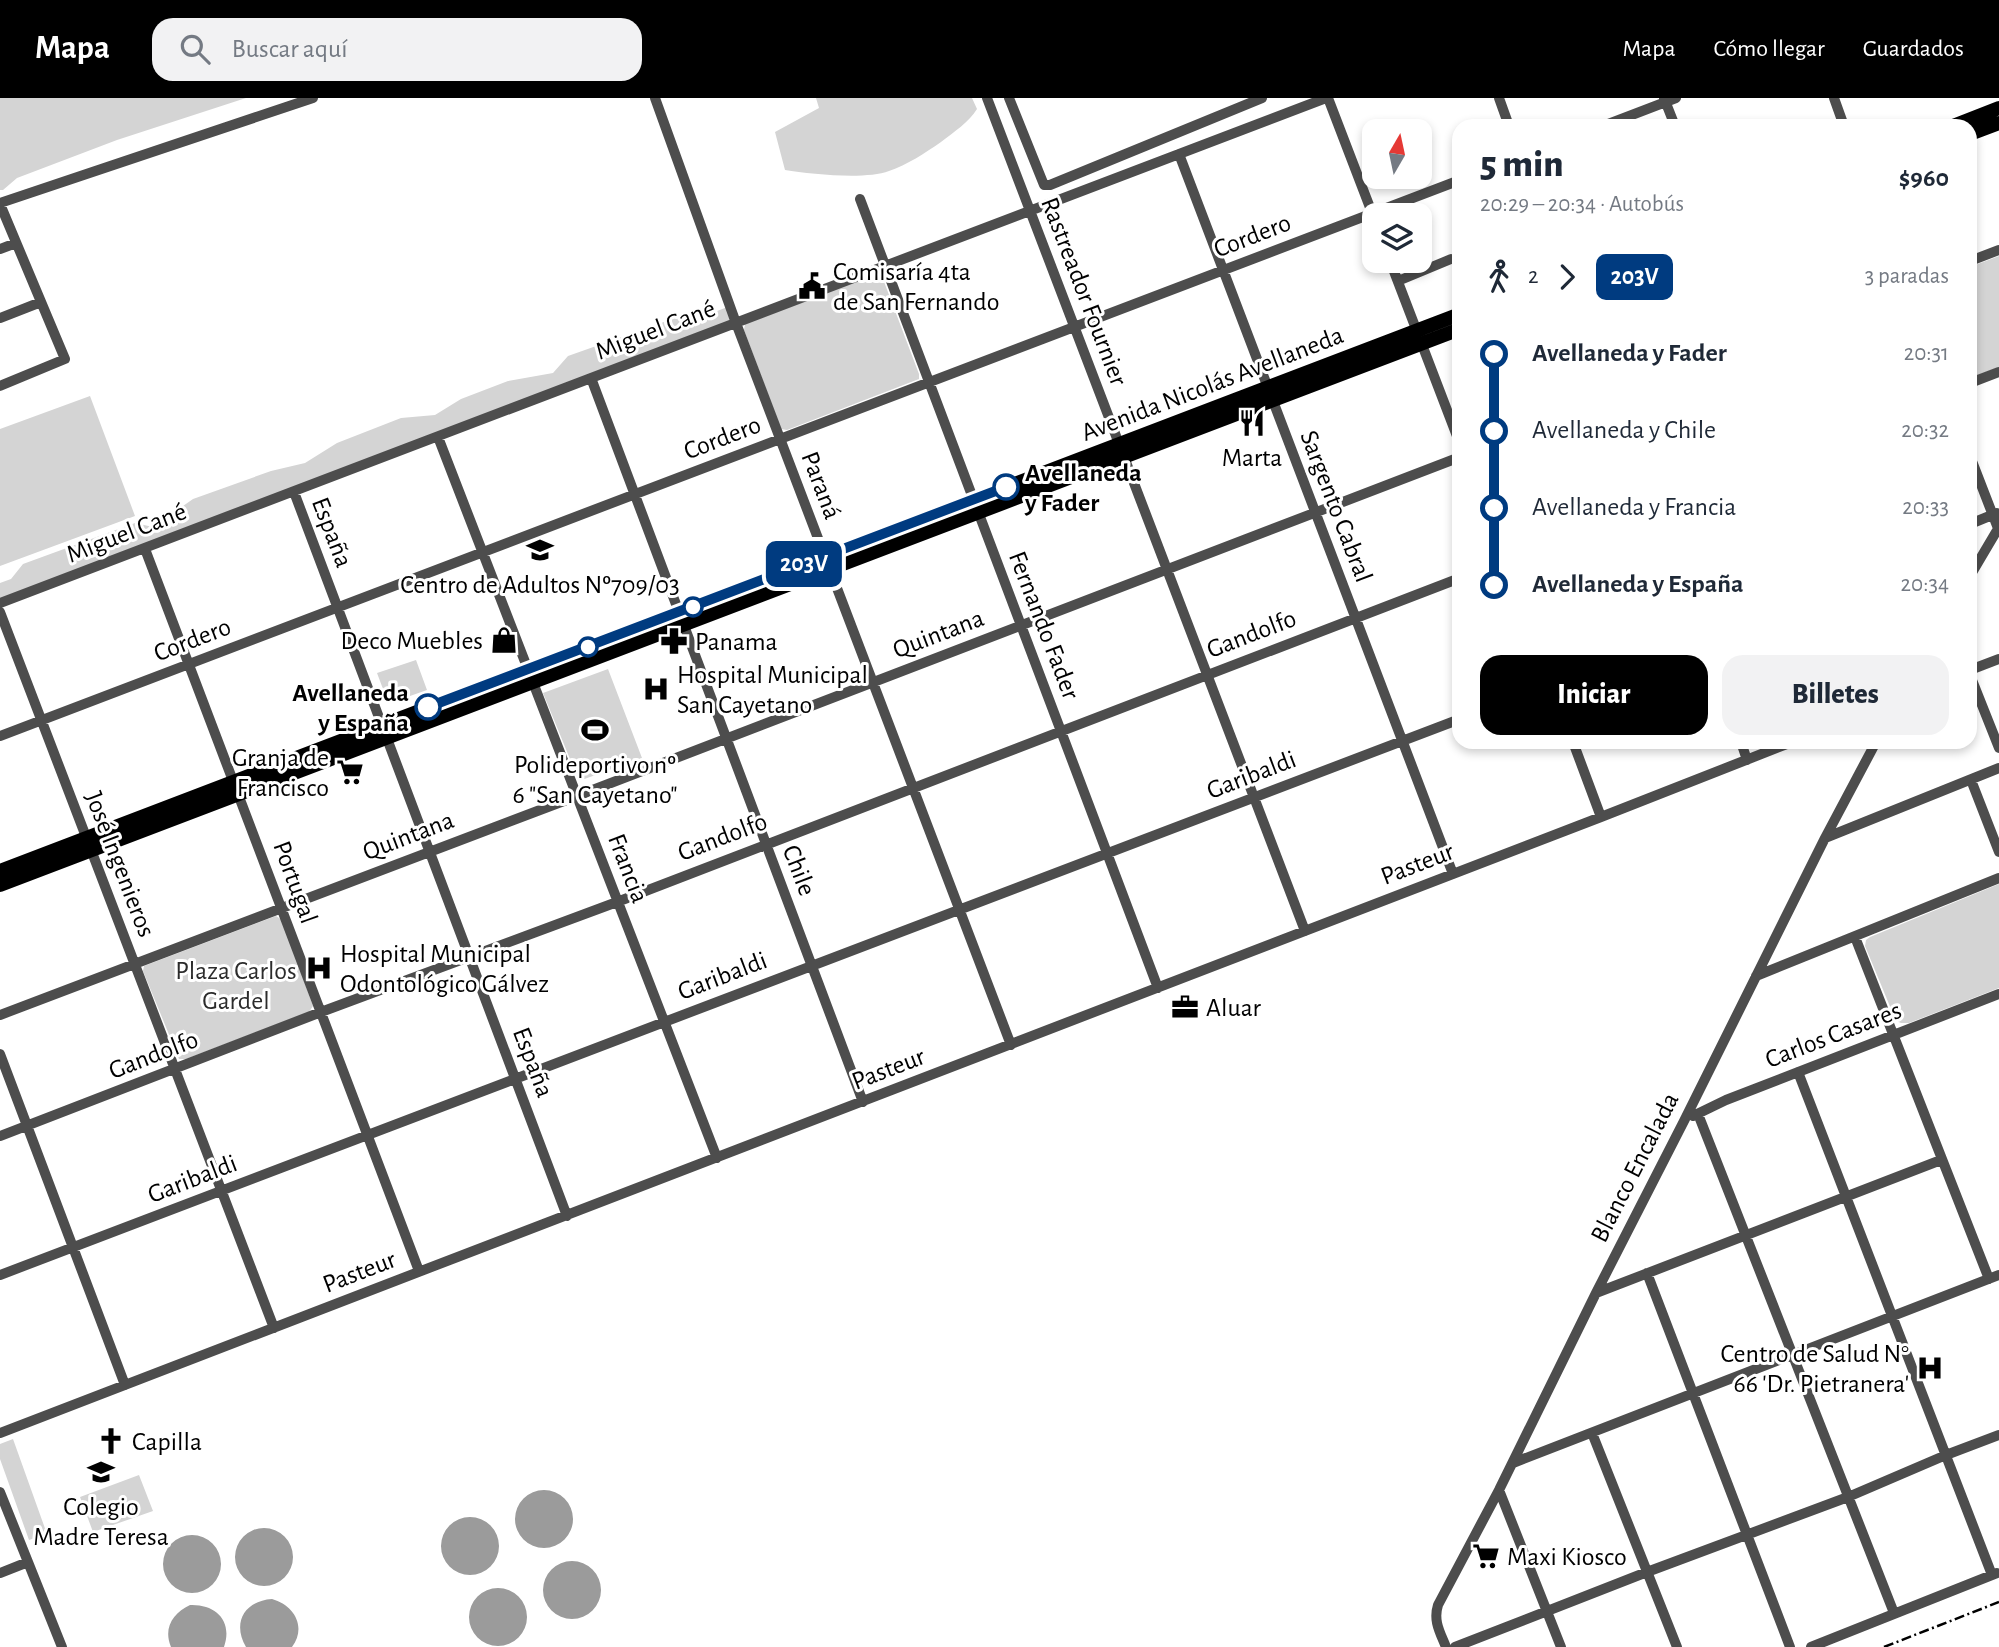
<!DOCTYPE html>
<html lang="es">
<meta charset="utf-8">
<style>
body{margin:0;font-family:"Alegreya Sans",sans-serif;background:#f2f2f3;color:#1f2937;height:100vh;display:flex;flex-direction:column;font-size:26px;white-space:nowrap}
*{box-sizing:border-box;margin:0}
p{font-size:23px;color:#747a83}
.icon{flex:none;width:38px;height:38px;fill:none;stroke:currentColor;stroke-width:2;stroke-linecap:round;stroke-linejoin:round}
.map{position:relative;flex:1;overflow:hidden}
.side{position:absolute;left:1452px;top:21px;width:525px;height:630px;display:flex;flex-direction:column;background:#fff;border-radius:21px;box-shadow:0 4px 10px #0003}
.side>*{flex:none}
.badge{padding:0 14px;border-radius:10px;font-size:24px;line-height:46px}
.needle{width:46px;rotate:9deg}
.controls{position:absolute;left:1362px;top:21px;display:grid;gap:14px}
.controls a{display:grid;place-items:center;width:70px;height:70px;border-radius:14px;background:#fff;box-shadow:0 4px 10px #0003;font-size:35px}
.map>.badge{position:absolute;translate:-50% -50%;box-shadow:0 0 0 4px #fff}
.legs{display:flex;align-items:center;gap:10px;height:77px;padding:0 28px;font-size:23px}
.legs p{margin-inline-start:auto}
.headline{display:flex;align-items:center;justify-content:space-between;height:119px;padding:0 28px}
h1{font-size:38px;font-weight:800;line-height:52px}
.cta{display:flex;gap:14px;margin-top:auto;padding:14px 28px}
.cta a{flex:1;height:80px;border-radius:21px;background:#000;color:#fff;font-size:28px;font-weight:800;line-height:80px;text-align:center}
.cta a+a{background:#f2f2f3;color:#1f2937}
ul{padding:0 28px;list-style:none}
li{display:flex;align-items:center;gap:24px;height:77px;font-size:26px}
li i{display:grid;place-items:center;width:10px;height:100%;margin:0 9px;background:currentColor}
li i::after{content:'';width:18px;height:18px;margin:-9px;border:5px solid;border-radius:50%;background:#fff}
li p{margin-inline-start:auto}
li:first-child i{background:linear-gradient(#0000 50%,currentColor 0)}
li:last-child i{background:linear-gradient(currentColor 50%,#0000 0)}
header{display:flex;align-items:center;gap:42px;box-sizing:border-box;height:98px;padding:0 35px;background:#000;color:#fff}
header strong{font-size:33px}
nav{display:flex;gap:38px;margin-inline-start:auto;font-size:24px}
.search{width:490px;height:63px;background:#f2f2f3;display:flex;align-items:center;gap:18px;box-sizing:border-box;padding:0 24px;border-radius:21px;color:#747a83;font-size:26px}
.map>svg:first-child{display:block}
.green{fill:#d4d4d4}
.water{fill:#9b9b9b}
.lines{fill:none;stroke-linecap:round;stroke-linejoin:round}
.minor{stroke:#4d4d4d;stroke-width:10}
.major{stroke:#000;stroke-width:14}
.rail{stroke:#000;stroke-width:2.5;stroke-dasharray:10 3.5 2 3.5;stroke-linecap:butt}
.line-1-casing{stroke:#fff;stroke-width:16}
.line-1{stroke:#003b80;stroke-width:10}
.stop-1-dot{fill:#fff;stroke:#003b80;stroke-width:3.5}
.labels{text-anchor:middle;stroke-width:6;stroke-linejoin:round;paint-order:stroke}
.street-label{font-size:26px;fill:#000;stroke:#fff}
.poi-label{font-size:26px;fill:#000;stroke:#fff;text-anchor:start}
.stop-label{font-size:26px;font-weight:bold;fill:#000;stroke:#fff;text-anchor:start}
.park-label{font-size:26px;fill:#2b2b2b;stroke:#fff}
</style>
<header>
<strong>Mapa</strong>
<div class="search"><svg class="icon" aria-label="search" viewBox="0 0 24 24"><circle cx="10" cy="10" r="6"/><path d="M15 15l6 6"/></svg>Buscar aquí</div>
<nav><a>Mapa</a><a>Cómo llegar</a><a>Guardados</a></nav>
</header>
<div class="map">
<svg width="1999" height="1549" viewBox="0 0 1999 1549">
<rect width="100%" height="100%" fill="#fff"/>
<path class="green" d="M0 0H246L117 42 17 80 3 92H0Z
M816 0H972L977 11C969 24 954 34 941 44 925 55 907 67 889 73 865 82 811 76 785 72L775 34 819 10Z
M1999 158V269L1970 280V169Z
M873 177 880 178 883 181 919 276V281L787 332 781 331 744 232 745 226Z
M730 208 736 225 0 505V485L11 481 23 466 135 425 153 429 193 401 271 373 305 365 337 345 401 320 435 317 461 301 508 283 553 275 568 258 678 219 694 222Z
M90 298 135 418 0 468V331Z
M416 562 427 592 393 604 386 599 377 575Z
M608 571 642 660 579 683 543 595Z
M1999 786V890L1909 925H1901L1896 923 1865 848 1866 842 1870 839Z
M276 818 282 822 313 908 309 914 186 961H179L143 873 144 868Z
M13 1341 47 1436 29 1442 0 1361V1346Z
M139 1377 153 1413 93 1434 80 1399Z"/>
<path class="water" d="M515 1421a29 29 0 1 1 58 0a29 29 0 1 1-58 0Z
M441 1448a29 29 0 1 1 58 0a29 29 0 1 1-58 0Z
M235 1459a29 29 0 1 1 58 0a29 29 0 1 1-58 0Z
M163 1466a29 29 0 1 1 58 0a29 29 0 1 1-58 0Z
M543 1492a29 29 0 1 1 58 0a29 29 0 1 1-58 0Z
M469 1519a29 29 0 1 1 58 0a29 29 0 1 1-58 0Z
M272 1501C294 1507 307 1529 292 1549H246C232 1525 244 1503 272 1501Z
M190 1507C216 1506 233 1523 224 1549H171C163 1530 173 1515 190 1507Z"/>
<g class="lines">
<path class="minor" d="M655 0 736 225 1011 947
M987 0 1305 833
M1009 0 1044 87H1050L1262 0
M1328 0 1374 120
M1499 0 1509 28
M1664 0 1675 28
M1834 0 1844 28
M1603 28 1676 0
M1179 56 1453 776
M860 101 1158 890
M0 105 313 0
M0 106 65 261 0 288
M0 151 16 145
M1390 163 1460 346
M1970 163 1999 152
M1398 183 1451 161
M0 220 41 204
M591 280 863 1004
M1970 285 1999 274
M438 339 717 1060
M1970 358 1999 433
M294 394 567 1118
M1970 426 1997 415
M145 451 419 1173
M1970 478 1999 429
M0 505 1326 0
M0 514 274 1230
M1970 572 1999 561
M1970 577 1999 650
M0 638 1460 82
M1573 644 1601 719
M1741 644 1747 662
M1971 682 1999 754
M1825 740 1999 670
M1855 839 1989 1181
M1756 878 1999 780
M0 917 577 698 1460 359
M0 956 125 1287
M1798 974 1992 1477
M1698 1016 1894 1515
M1693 1018 1726 1002 1999 896
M0 1038 321 914 617 804 1460 480
M1647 1175 1790 1549
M0 1177 1460 621
M1596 1195 1941 1062
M0 1335 1601 719 1792 644
M1592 1335 1677 1549
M1513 1365 1999 1177
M1499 1392 1561 1549
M0 1394 62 1549
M0 1475 28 1464
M1446 1549C1440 1534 1433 1523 1438 1507L1499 1392 1596 1195 1684 1023 1825 740 1876 644
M1455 1549 1647 1474 1848 1399 1946 1357 1999 1337
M1811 1549 1997 1475"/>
<path class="major" d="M1953 28 1999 10
M1970 36 1999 25
M0 773 1460 216
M0 787 1460 231"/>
<path class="rail" d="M1884 1549 1999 1504"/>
</g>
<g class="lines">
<defs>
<path id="line-1" d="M428 609 1006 389"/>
</defs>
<use href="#line-1" class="line-1-casing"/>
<use href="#line-1" class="line-1"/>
</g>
<defs>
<symbol id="civic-bare" viewBox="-9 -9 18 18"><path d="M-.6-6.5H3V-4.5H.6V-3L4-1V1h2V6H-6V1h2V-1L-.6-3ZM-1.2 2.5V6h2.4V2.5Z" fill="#000" stroke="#fff" stroke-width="2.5" paint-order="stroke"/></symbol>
<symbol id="restaurant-bare" viewBox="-9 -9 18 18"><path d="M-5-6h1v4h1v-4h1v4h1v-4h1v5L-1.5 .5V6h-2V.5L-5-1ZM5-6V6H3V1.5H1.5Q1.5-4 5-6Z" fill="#000" stroke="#fff" stroke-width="2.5" paint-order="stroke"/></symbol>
<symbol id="school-bare" viewBox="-9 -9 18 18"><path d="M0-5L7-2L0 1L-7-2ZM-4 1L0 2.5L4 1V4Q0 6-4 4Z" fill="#000" stroke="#fff" stroke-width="2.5" paint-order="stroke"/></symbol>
<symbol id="shop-bare" viewBox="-9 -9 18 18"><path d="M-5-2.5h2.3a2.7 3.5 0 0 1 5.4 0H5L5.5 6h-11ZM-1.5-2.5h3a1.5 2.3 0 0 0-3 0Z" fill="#000" stroke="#fff" stroke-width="2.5" paint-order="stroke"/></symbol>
<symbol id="pharmacy-bare" viewBox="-9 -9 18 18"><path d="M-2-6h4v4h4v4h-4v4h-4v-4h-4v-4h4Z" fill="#000" stroke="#fff" stroke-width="2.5" paint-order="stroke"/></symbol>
<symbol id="hospital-bare" viewBox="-9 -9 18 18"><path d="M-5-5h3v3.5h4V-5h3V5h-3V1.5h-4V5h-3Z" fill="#000" stroke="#fff" stroke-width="2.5" paint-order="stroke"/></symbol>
<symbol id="stadium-bare" viewBox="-9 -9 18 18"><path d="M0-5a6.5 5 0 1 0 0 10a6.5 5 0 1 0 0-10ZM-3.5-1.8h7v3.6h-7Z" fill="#000" stroke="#fff" stroke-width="2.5" paint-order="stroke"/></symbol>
<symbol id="supermarket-bare" viewBox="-9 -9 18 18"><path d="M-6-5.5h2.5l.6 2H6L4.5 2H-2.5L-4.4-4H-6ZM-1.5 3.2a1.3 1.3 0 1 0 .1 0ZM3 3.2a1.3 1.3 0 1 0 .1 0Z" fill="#000" stroke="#fff" stroke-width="2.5" paint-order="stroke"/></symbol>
<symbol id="office-bare" viewBox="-9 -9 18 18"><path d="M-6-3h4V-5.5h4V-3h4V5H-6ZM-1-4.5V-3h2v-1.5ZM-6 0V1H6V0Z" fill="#000" stroke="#fff" stroke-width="2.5" paint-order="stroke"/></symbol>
<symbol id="church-bare" viewBox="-9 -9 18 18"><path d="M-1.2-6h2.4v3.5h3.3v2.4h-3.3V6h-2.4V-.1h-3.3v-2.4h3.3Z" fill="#000" stroke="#fff" stroke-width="2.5" paint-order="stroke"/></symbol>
</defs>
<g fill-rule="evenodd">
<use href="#civic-bare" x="793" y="169" width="38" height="38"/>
<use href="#restaurant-bare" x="1233" y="306" width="38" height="38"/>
<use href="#school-bare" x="521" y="433" width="38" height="38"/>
<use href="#shop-bare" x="485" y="523" width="38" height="38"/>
<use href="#pharmacy-bare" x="655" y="524" width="38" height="38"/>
<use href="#hospital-bare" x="637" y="572" width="38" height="38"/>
<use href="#stadium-bare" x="576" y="613" width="38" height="38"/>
<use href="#supermarket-bare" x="331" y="655" width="38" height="38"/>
<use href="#hospital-bare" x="300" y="851" width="38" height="38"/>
<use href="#office-bare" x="1166" y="890" width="38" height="38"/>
<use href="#hospital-bare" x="1911" y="1251" width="38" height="38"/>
<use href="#church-bare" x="92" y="1324" width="38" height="38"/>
<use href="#school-bare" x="82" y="1355" width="38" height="38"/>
<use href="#supermarket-bare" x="1467" y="1439" width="38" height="38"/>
</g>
<g class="stop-1-dot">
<circle cx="1006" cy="389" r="12"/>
<circle cx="693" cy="509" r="9"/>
<circle cx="588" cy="549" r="9"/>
<circle cx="428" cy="609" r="12"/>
</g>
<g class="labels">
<g class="street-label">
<text transform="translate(1252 137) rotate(-21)" y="9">Cordero</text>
<text transform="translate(1085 193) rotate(69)" y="9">Rastreador Fournier</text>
<text transform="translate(655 231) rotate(-21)" y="9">Miguel Cané</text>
<text transform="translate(1212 285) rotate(-21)" y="9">Avenida Nicolás Avellaneda</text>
<text transform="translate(722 339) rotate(-21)" y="9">Cordero</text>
<text transform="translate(822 387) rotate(69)" y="9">Paraná</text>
<text transform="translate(1337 408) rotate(69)" y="9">Sargento Cabral</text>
<text transform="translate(126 434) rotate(-21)" y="9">Miguel Cané</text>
<text transform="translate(333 434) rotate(69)" y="9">España</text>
<text transform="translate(1045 527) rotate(69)" y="9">Fernando Fader</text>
<text transform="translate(938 535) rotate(-21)" y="9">Quintana</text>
<text transform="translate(1251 535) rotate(-21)" y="9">Gandolfo</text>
<text transform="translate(192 541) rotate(-21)" y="9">Cordero</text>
<text transform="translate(1251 676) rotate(-21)" y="9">Garibaldi</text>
<text transform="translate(408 737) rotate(-21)" y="9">Quintana</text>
<text transform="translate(722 738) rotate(-21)" y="9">Gandolfo</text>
<text transform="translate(1417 765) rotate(-21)" y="9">Pasteur</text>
<text transform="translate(121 766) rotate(69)" y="9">José Ingenieros</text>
<text transform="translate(629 770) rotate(69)" y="9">Francia</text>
<text transform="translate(800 772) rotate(69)" y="9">Chile</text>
<text transform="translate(296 784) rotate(70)" y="9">Portugal</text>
<text transform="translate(722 877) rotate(-21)" y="9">Garibaldi</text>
<text transform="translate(1833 936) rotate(-21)" y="9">Carlos Casares</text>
<text transform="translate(153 956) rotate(-21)" y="9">Gandolfo</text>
<text transform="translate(534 964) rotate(69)" y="9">España</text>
<text transform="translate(888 970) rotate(-21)" y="9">Pasteur</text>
<text transform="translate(1634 1069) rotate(-63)" y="9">Blanco Encalada</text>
<text transform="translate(192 1080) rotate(-21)" y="9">Garibaldi</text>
<text transform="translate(359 1173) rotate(-21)" y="9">Pasteur</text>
</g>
<g class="poi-label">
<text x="833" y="182">Comisaría 4ta<tspan x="833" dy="30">de San Fernando</tspan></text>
<text x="1252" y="368" text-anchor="middle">Marta</text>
<text x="540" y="495" text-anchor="middle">Centro de Adultos Nº709/03</text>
<text x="483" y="551" text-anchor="end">Deco Muebles</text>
<text x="695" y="552">Panama</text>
<text x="677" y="585">Hospital Municipal<tspan x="677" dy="30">San Cayetano</tspan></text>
<text x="329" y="668" text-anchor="end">Granja de<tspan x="329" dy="30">Francisco</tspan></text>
<text x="595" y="675" text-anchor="middle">Polideportivo nº<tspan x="595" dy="30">6 "San Cayetano"</tspan></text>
<text x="340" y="864">Hospital Municipal<tspan x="340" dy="30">Odontológico Gálvez</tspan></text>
<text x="1206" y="918">Aluar</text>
<text x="1909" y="1264" text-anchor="end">Centro de Salud N°<tspan x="1909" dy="30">66 'Dr. Pietranera'</tspan></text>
<text x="132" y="1352">Capilla</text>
<text x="101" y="1417" text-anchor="middle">Colegio<tspan x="101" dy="30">Madre Teresa</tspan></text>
<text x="1507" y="1467">Maxi Kiosco</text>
</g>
<g class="stop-label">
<text x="1025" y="383">Avellaneda<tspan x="1025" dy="30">y Fader</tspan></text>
<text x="409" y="603" text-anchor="end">Avellaneda<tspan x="409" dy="30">y España</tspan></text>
</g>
<g class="park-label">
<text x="236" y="881">Plaza Carlos<tspan x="236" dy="30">Gardel</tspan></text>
</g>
</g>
</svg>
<div class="controls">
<a><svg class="needle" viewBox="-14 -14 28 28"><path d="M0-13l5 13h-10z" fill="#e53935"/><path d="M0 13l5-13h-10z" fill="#747a83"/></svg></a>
<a><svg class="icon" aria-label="layers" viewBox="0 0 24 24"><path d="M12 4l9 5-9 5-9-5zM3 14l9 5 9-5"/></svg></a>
</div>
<b class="badge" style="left:804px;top:466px;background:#003b80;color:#fff">203V</b>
<section class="side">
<div class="headline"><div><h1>5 min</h1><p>20:29 – 20:34 · Autobús</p></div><b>$960</b></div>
<div class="legs"><svg class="icon" aria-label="walk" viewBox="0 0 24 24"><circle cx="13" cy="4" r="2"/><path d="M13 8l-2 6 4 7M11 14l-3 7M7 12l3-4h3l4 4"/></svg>2<svg class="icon" aria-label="forward" viewBox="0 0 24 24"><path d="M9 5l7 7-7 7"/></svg><b class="badge" style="background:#003b80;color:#fff">203V</b><p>3 paradas</p></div>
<ul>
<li><i style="color:#003b80"></i><b>Avellaneda y Fader</b><p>20:31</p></li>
<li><i style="color:#003b80"></i><span>Avellaneda y Chile</span><p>20:32</p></li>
<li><i style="color:#003b80"></i><span>Avellaneda y Francia</span><p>20:33</p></li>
<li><i style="color:#003b80"></i><b>Avellaneda y España</b><p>20:34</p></li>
</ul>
<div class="cta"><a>Iniciar</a><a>Billetes</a></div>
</section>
</div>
